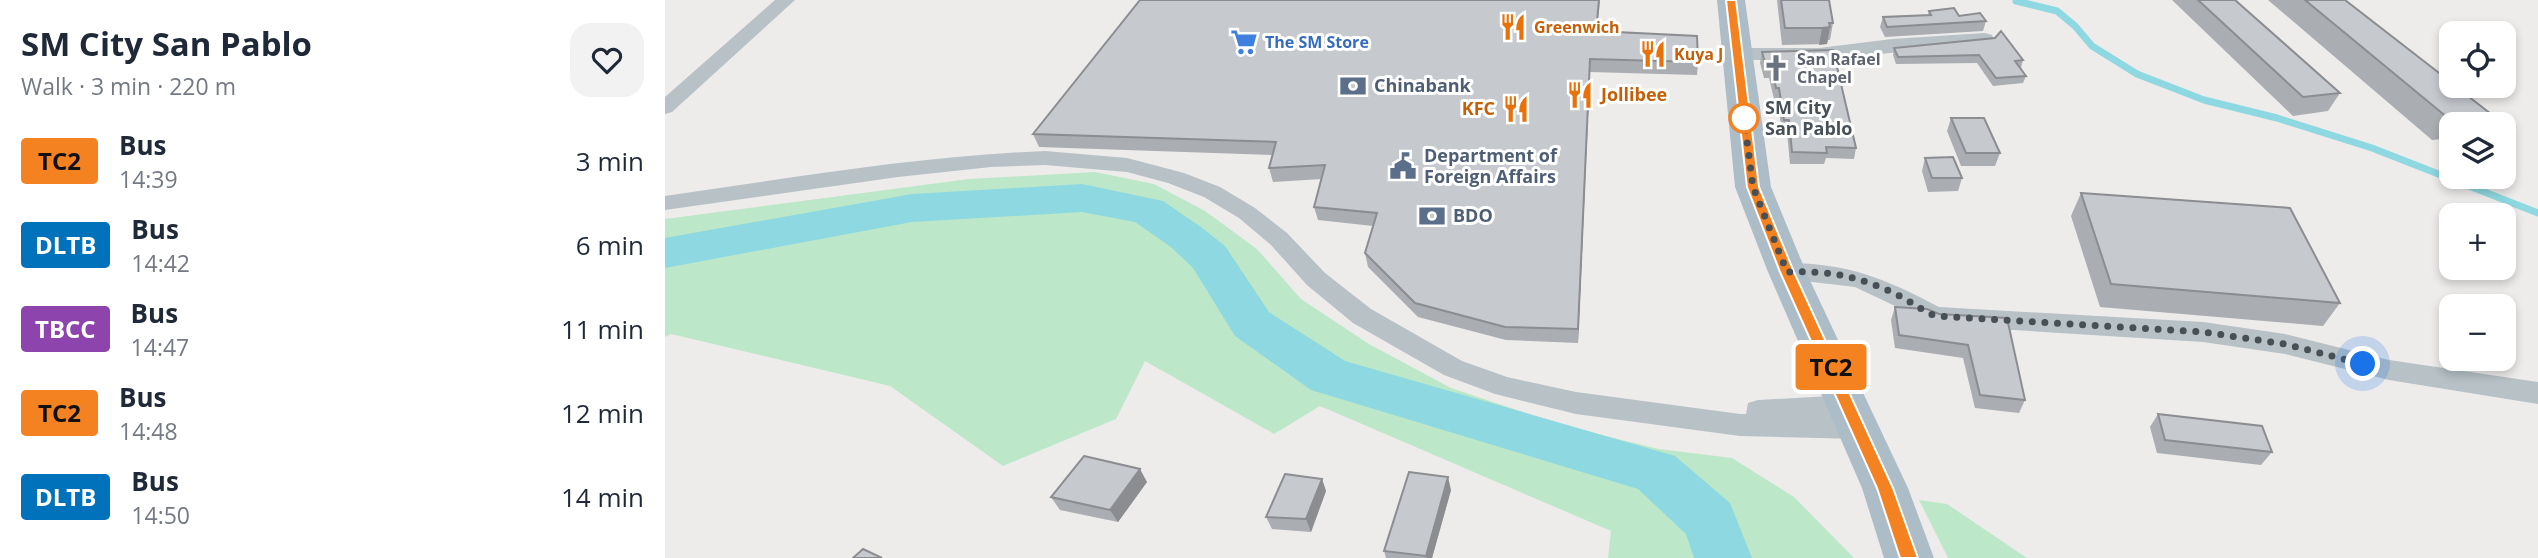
<!DOCTYPE html>
<meta charset="utf-8">
<style>
body{margin:0;font-family:"Open Sans",sans-serif;background:#f2f2f3;color:#1f2937;height:100vh;display:flex;flex-direction:column;font-size:26px;white-space:nowrap}
*{box-sizing:border-box;margin:0}
p{font-size:23px;color:#747a83}
.icon{flex:none;width:38px;height:38px;fill:none;stroke:currentColor;stroke-width:2;stroke-linecap:round;stroke-linejoin:round}
.map{position:relative;flex:1;overflow:hidden}
.side{display:flex;flex-direction:column;background:#fff;width:665px}
.side>*{flex:none}
.badge{padding:0 14px;border-radius:5px;font-size:24px;line-height:46px}
.tools{position:absolute;left:1774px;top:21px;display:grid;gap:14px}
.tools a{display:grid;place-items:center;width:77px;height:77px;border-radius:14px;background:#fff;box-shadow:0 4px 10px #0003;font-size:35px}
.you{position:absolute;width:35px;height:35px;margin:-18px;border:5px solid #fff;border-radius:50%;background:#1a73e8;box-shadow:0 0 0 10px #1a73e833}
.map>.badge{position:absolute;translate:-50% -50%;box-shadow:0 0 0 4px #fff}
.round{display:grid;place-items:center;flex:none;width:74px;height:74px;border-radius:21px;background:#f2f2f3}
.summary{display:flex;align-items:center;justify-content:space-between;height:119px;padding:0 21px}
h1{font-size:33px;font-weight:700;line-height:52px}
ul{padding:0;list-style:none}
li{display:flex;align-items:center;gap:21px;height:84px;padding:0 21px}
li div{flex:1}
li b{display:block;font-size:26px}
li em{font-style:normal}
li .badge{min-width:77px;font-weight:700;text-align:center}
main{display:flex;flex:1;min-height:0}
.map>svg:first-child{display:block}
.green{fill:#bce8c9}
.lines{fill:none;stroke-linecap:round;stroke-linejoin:round}
.stream{stroke:#8ed8e1;stroke-width:7}
.river{fill:#8ed8e1;fill-rule:evenodd}
.street{fill:#b7c1c6;fill-rule:evenodd}
.primary{fill:#adbdc8;fill-rule:evenodd}
.wall{fill:#aaadb1}
.shaded-wall{fill:#8b8d90}
.building{fill:#c6c9ce;stroke:#8b8d90;stroke-width:2}
.line{fill:#f58220;stroke:#fff;stroke-width:2}
.walk{stroke:#465056;stroke-width:7;stroke-dasharray:0 12.6}
.stop-dot{fill:#fff;stroke:#f58220;stroke-width:3.5}
.labels{text-anchor:middle;stroke-width:6;stroke-linejoin:round;paint-order:stroke}
.far-food-label{font-size:16px;font-weight:bold;fill:#c56008;stroke:#fff;text-anchor:start}
.far-shop-label{font-size:16px;font-weight:bold;fill:#366cbe;stroke:#fff;text-anchor:start}
.far-worship-label{font-size:16px;font-weight:bold;fill:#5b616d;stroke:#fff;text-anchor:start}
.service-label{font-size:18px;font-weight:bold;fill:#4e5e75;stroke:#fff;text-anchor:start}
.food-label{font-size:18px;font-weight:bold;fill:#c56008;stroke:#fff;text-anchor:start}
.stop-label{font-size:18px;font-weight:bold;fill:#465056;stroke:#fff;text-anchor:start}
</style>
<main>
<section class="side">
<div class="summary"><div><h1>SM City San Pablo</h1><p>Walk · 3 min · 220 m</p></div><a class="round"><svg class="icon" aria-label="heart" viewBox="0 0 24 24"><path d="M12 20l-8-8c-3-5 5-10 8-4 3-6 11-1 8 4z"/></svg></a></div>
<ul>
<li><span class="badge" style="background:#f58220;color:#111">TC2</span><div><b>Bus</b><p>14:39</p></div><em>3 min</em></li>
<li><span class="badge" style="background:#0072bc;color:#fff">DLTB</span><div><b>Bus</b><p>14:42</p></div><em>6 min</em></li>
<li><span class="badge" style="background:#8e44ad;color:#fff">TBCC</span><div><b>Bus</b><p>14:47</p></div><em>11 min</em></li>
<li><span class="badge" style="background:#f58220;color:#111">TC2</span><div><b>Bus</b><p>14:48</p></div><em>12 min</em></li>
<li><span class="badge" style="background:#0072bc;color:#fff">DLTB</span><div><b>Bus</b><p>14:50</p></div><em>14 min</em></li>
</ul>
</section>
<div class="map">
<svg width="1873" height="558" viewBox="0 0 1873 558">
<rect width="100%" height="100%" fill="#eeebeb"/>
<path class="green" d="M430 172 489 184 540 211 592 249 636 299 704 344 786 388 903 427 994 449 1067 458 1129 497 1189 558H943L946 531 655 406 609 434 480 361 451 419 338 466 225 386 6 334 0 337V219L304 179Z
M1254 500 1282 504 1362 558H1283Z"/>
<g class="lines">
<path class="stream" d="M1351 1 1392 11 1410 26 1427 46 1472 74 1539 100 1612 118 1707 148 1873 213"/>
<path class="river" d="M417 184 498 201 536 227 560 246 604 312 680 361 1010 456 1065 503 1087 558H1029L1021 534 973 489 646 390 570 336 528 268 506 247 470 222 417 212 247 222 0 268V238L247 194Z"/>
<path class="street" d="M110 0H130L7 112 0 114V97Z
M1320 33 1327 35 1329 39 1327 43 1154 60H1072L1062 54 1072 48H1154L1227 39Z
M380 151 462 158 519 173 555 187 590 208 622 233 660 273 706 309 797 361 842 377 911 392 1075 414H1081L1083 403 1093 400 1183 395 1193 398 1197 406 1193 414 1185 416 1204 420 1208 428 1204 436 1194 439 1075 436 911 414 830 394 779 375 688 323 642 285 606 245 574 218 539 197 503 183 462 172 380 165 326 167 233 177 0 210V196C126 178 253 156 380 151Z
M1122 263C1183 263 1221 279 1274 307L1538 322 1620 334 1724 360 1873 382V404L1724 380 1620 354 1538 342 1270 325 1190 287 1113 278 1110 272 1113 266Z"/>
<path class="primary" d="M1052 0H1080L1106 187 1141 272 1243 488 1269 558H1219L1197 488 1103 272 1070 187Z"/>
</g>
<path class="wall" d="M475 0H935L932 31 1033 62 1032 75 925 72 913 343 841 340 753 317 703 267 700 253 708 226 653 220 649 207 657 179 608 182 604 168 608 155 374 147 368 134Z
M1112 0H1164L1168 23 1165 40H1163L1162 44 1117 45Z
M1507 0H1570L1675 93 1663 111 1628 116Z
M1603 0H1680L1826 114 1818 124H1787V138L1767 140Z
M1264 11 1294 16 1321 21 1318 31 1220 37 1215 27 1218 17 1263 15Z
M1330 38 1358 60 1356 68 1361 76 1358 83 1328 86 1312 63 1231 64 1228 55 1229 48Z
M1097 52 1191 148 1189 159 1161 158 1159 164H1125L1122 132 1117 131 1112 99H1109L1104 78H1099L1095 63Z
M1286 118 1335 153 1330 166H1296L1282 131Z
M1260 158 1297 178 1293 191 1263 192 1257 171Z
M1416 193 1675 303 1658 326 1435 307 1406 216Z
M1230 307 1274 314 1360 400 1354 413 1310 408 1298 358 1230 348 1226 320Z
M1493 414 1607 452 1596 465 1492 453 1485 427Z
M657 479 661 491 646 532 607 529 601 517Z
M482 482 453 522 395 510 386 497Z
M786 490 767 558H721L719 551Z"/>
<path class="shaded-wall" d="M1165 27 1162 44 1154 45 1157 28Z
M925 59V72L913 343V329Z
M475 469 482 482 453 522 445 510Z
M783 477 786 490 767 558H762L761 556Z
M657 479 661 491 646 532 641 519Z"/>
<path class="building" d="M475 0H934L931 31 1032 36 1033 62 925 59 913 329 840 327 750 303 700 253 712 213 649 207 660 165 604 168 611 142 368 134Z
M1116 0H1164L1168 23H1164L1165 27 1157 28H1120Z
M1533 0H1570L1675 93 1638 97Z
M1640 0H1680L1787 83V86H1790L1826 114 1783 118Z
M1289 8 1294 16 1315 13 1321 21 1222 27 1218 17 1266 15 1264 11Z
M1336 31 1358 60 1350 61 1361 76 1331 78 1314 55 1233 57 1229 48 1330 38Z
M1168 50 1191 148 1161 147 1162 153 1127 152 1124 120H1119L1114 88H1111L1106 66H1101L1097 52Z
M1286 118H1319L1335 153H1301Z
M1288 157 1297 178H1267L1260 158Z
M1416 193 1625 208 1675 303 1446 284Z
M1230 307 1262 309 1274 314 1342 318 1360 400 1315 395 1303 345 1234 335Z
M1493 414 1597 426 1607 452 1500 440Z
M419 456 475 469 445 510 386 497Z
M744 472 783 477 761 556 719 551Z
M620 474 657 479 641 519 601 517Z
M198 549 217 558H188Z"/>
<path class="line" d="M1061 0H1071L1094 187 1129 272 1228 488 1253 558H1235L1212 488 1115 272 1082 187Z"/>
<g class="lines">
<path class="walk" d="M1079 118 1088 187 1122 272C1160 271 1186 274 1222 290 1239 297 1253 308 1270 316L1538 332 1620 344 1698 364"/>
</g>
<defs>
<symbol id="restaurant-bare" viewBox="-9 -9 18 18"><path d="M-5-6h1v4h1v-4h1v4h1v-4h1v5L-1.5 .5V6h-2V.5L-5-1ZM5-6V6H3V1.5H1.5Q1.5-4 5-6Z" fill="#e8710a" stroke="#fff" stroke-width="2.5" paint-order="stroke"/></symbol>
<symbol id="supermarket-bare" viewBox="-9 -9 18 18"><path d="M-6-5.5h2.5l.6 2H6L4.5 2H-2.5L-4.4-4H-6ZM-1.5 3.2a1.3 1.3 0 1 0 .1 0ZM3 3.2a1.3 1.3 0 1 0 .1 0Z" fill="#3f7fe0" stroke="#fff" stroke-width="2.5" paint-order="stroke"/></symbol>
<symbol id="church-bare" viewBox="-9 -9 18 18"><path d="M-1.2-6h2.4v3.5h3.3v2.4h-3.3V6h-2.4V-.1h-3.3v-2.4h3.3Z" fill="#6b7280" stroke="#fff" stroke-width="2.5" paint-order="stroke"/></symbol>
<symbol id="bank-bare" viewBox="-9 -9 18 18"><path d="M-6-4H6V4H-6ZM0-2.3a2.3 2.3 0 1 0 0 4.6a2.3 2.3 0 1 0 0-4.6Z" fill="#5c6f8a" stroke="#fff" stroke-width="2.5" paint-order="stroke"/></symbol>
<symbol id="civic-bare" viewBox="-9 -9 18 18"><path d="M-.6-6.5H3V-4.5H.6V-3L4-1V1h2V6H-6V1h2V-1L-.6-3ZM-1.2 2.5V6h2.4V2.5Z" fill="#5c6f8a" stroke="#fff" stroke-width="2.5" paint-order="stroke"/></symbol>
</defs>
<g fill-rule="evenodd">
<use href="#restaurant-bare" x="829" y="8" width="38" height="38"/>
<use href="#supermarket-bare" x="560" y="23" width="38" height="38"/>
<use href="#restaurant-bare" x="969" y="35" width="38" height="38"/>
<use href="#church-bare" x="1092" y="49" width="38" height="38"/>
<use href="#bank-bare" x="669" y="67" width="38" height="38"/>
<use href="#restaurant-bare" x="896" y="76" width="38" height="38"/>
<use href="#restaurant-bare" x="832" y="90" width="38" height="38"/>
<use href="#civic-bare" x="719" y="147" width="38" height="38"/>
<use href="#bank-bare" x="748" y="197" width="38" height="38"/>
</g>
<circle class="stop-dot" cx="1079" cy="118" r="14"/>
<g class="labels">
<g class="far-food-label">
<text x="869" y="33">Greenwich</text>
<text x="1009" y="60">Kuya J</text>
</g>
<g class="far-shop-label">
<text x="600" y="48">The SM Store</text>
</g>
<g class="far-worship-label">
<text x="1132" y="65">San Rafael<tspan x="1132" dy="18">Chapel</tspan></text>
</g>
<g class="service-label">
<text x="709" y="92">Chinabank</text>
<text x="759" y="162">Department of<tspan x="759" dy="21">Foreign Affairs</tspan></text>
<text x="788" y="222">BDO</text>
</g>
<g class="food-label">
<text x="936" y="101">Jollibee</text>
<text x="830" y="115" text-anchor="end">KFC</text>
</g>
<g class="stop-label">
<text x="1100" y="114">SM City<tspan x="1100" dy="21">San Pablo</tspan></text>
</g>
</g>
</svg>
<div class="tools">
<a><svg class="icon" aria-label="locate" viewBox="0 0 24 24"><circle cx="12" cy="12" r="6"/><path d="M12 2v4M12 18v4M2 12h4M18 12h4"/></svg></a>
<a><svg class="icon" aria-label="layers" viewBox="0 0 24 24"><path d="M12 4l9 5-9 5-9-5zM3 14l9 5 9-5"/></svg></a>
<a>+</a>
<a>−</a>
</div>
<div class="you" style="left:1698px;top:364px"></div>
<b class="badge" style="left:1166px;top:367px;background:#f58220;color:#111">TC2</b>
</div>
</main>
